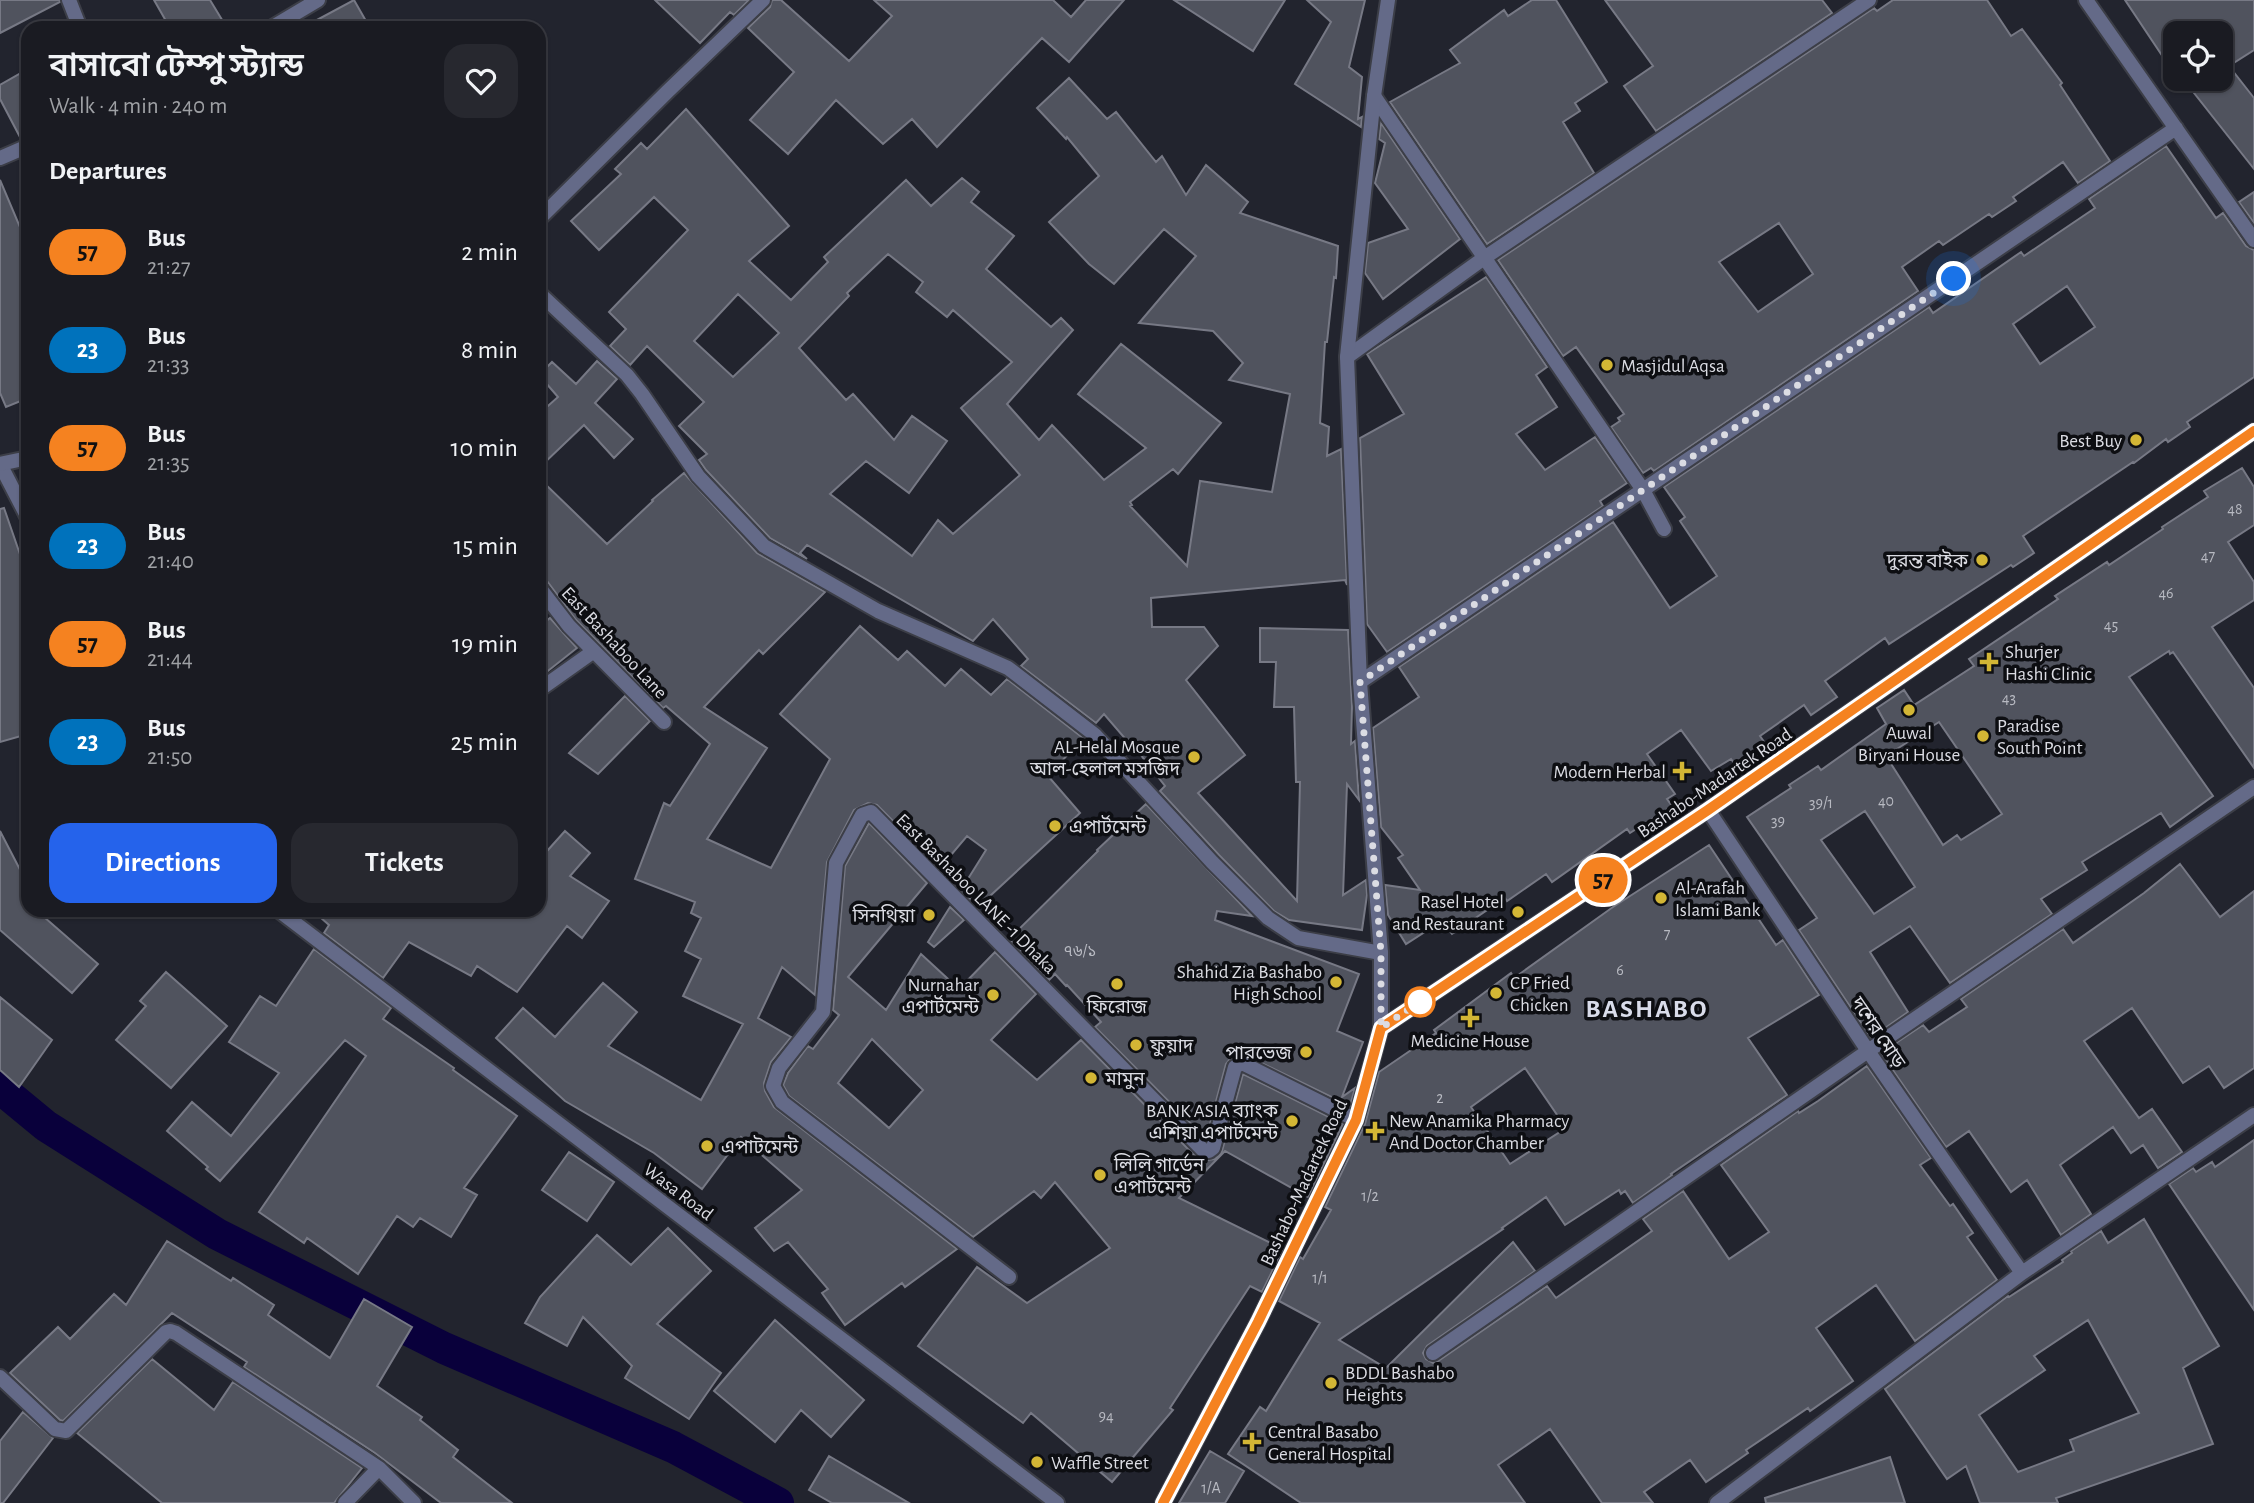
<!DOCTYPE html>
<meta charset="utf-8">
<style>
body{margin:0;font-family:"Alegreya Sans","Noto Sans Bengali",sans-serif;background:#27282f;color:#f1f3f6;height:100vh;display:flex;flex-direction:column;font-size:26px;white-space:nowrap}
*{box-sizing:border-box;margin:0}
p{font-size:23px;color:#9fa1a5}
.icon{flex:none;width:38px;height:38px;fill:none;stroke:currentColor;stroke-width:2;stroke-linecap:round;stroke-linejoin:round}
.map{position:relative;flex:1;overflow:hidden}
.sheet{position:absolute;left:21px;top:21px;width:525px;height:896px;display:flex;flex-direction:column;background:#1a1b22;border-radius:21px;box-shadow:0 2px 5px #0004,0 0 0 2px #383940}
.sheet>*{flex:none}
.badge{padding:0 14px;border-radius:23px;font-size:24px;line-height:46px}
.fabs{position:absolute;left:2163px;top:21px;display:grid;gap:14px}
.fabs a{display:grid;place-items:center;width:70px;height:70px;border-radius:14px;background:#1a1b22;box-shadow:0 2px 5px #0004,0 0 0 2px #383940;font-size:35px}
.you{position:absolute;width:35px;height:35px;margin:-18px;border:5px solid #fff;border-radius:50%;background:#1a73e8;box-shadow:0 0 0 10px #1a73e833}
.map>.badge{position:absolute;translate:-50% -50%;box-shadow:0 0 0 4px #fff}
h2{padding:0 28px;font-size:26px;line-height:63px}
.round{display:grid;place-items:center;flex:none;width:74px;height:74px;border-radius:21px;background:#27282f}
.summary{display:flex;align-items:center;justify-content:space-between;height:119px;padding:0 28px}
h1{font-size:33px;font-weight:600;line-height:52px}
.primary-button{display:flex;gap:14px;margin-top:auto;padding:14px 28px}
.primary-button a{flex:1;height:80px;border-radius:21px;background:#2563eb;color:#fff;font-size:28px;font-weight:600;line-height:80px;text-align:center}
.primary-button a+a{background:#27282f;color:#f1f3f6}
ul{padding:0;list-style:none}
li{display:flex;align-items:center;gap:21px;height:98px;padding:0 28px}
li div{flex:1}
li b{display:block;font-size:26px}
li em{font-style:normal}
li .badge{min-width:77px;font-weight:700;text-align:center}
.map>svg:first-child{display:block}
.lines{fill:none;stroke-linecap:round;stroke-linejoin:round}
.canal{stroke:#09003b;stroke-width:32}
.building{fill:#50535e;stroke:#777985;stroke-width:2;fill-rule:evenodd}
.minor-casing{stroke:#3c3e47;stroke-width:18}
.tertiary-casing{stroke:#3c3e47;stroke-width:18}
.minor{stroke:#646a88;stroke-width:14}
.tertiary{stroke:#646a88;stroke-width:14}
.line-casing{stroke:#fff;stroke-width:16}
.line{stroke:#f58220;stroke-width:10}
.walk{stroke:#dbdce3;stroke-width:7;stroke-dasharray:0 12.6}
.poi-dot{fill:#d3b635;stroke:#0d0e12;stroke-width:2.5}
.stop-dot{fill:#fff;stroke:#f58220;stroke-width:3.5}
.labels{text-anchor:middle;stroke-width:7;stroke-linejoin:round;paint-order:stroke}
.number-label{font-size:16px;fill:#b8bac2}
.poi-label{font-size:19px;fill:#dbdce3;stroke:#0d0e12;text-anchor:start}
.street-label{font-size:19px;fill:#dbdce3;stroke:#0d0e12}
.district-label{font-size:26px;font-weight:bold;letter-spacing:2px;fill:#d9dcea;stroke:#0d0e12}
</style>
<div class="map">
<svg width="2254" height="1503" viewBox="0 0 2254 1503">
<rect width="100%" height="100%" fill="#22242e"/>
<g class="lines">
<path class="canal" d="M0 1088 46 1126 217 1234 444 1348 673 1447 778 1503"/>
</g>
<path class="building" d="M0 0H60V2L0 33Z
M154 0H210L227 28H170Z
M354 0 370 28H302Z
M655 0H749L734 15 730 12 700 43Z
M772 0H781L849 61 892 16 874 0H1053L1071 17 1086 0H1124L1069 62 1042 38 937 147 912 119 883 144 836 100 788 154 750 120 794 72 748 28 770 7Z
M1174 0H1285L1253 51Z
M1307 0H1365L1349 67 1362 77 1358 119 1362 117 1361 127 1295 84 1331 22Z
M1532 0H1556L1607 82 1575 103 1580 111 1563 122 1594 173 1487 244 1390 102 1460 63 1450 50 1504 10 1508 16Z
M1605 0H1822L1832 13 1656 131 1624 86 1653 66Z
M1893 0H1987L2011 36 2022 29 2062 83 2060 85 2110 161 2078 183 2063 162 2013 197 2016 201 1992 217 1989 214 1943 245 1939 241 1902 267 1918 291 1654 471 1651 468 1643 473 1611 427 1620 421 1618 418 1624 414 1576 347 1563 356 1498 260 1874 8 1877 11ZM1779 223 1813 274 1758 312 1719 262Z
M2125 0H2254V50L2229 66 2254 98V169L2183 79H2221V33H2175V75Z
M28 69V137L21 139 0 99V85Z
M1069 78 1107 119 1116 112 1156 162 1162 156 1186 195 1206 165 1248 202 1240 213 1338 246 1336 278 1334 277 1327 342H1325L1320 423 1329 427 1327 456 1341 449 1347 585 1345 580 1151 598 1152 627H1204L1218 646 1186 680 1245 755 1198 793 1297 901 1300 782H1296L1294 707H1274L1276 662H1260V628L1348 630 1352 706 1351 744 1355 741 1359 800 1347 784 1343 895 1366 880 1367 895 1362 930 1289 920 1274 911 1219 855 1160 791 1165 786 1129 740 1128 742 1104 714 1096 723 1021 666 1028 659 993 619 973 641 807 545 800 553 807 559 770 538 706 470 699 460 707 454 679 426 704 402 647 346 630 365 610 346 626 329 609 312 688 230 654 197 599 250 571 221 621 174 615 169 641 143 647 149 686 109 789 226 749 261 791 300 828 262 824 257 906 180 931 206 962 178 979 192 971 202 1014 236 986 269 1051 327 1061 318 1073 330 1007 404 1039 440 1052 425 1104 480 1146 448 1078 394 1121 344 1221 423 1178 474 1173 469 1130 502 1132 505 1130 506 1187 566 1200 481 1272 492 1290 394 1229 380 1243 363 1213 331 1139 323 1196 256 1164 229 1114 284 1089 264 1049 222 1099 176 1067 137 1066 139 1037 108ZM888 254 923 282 916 292 947 317 953 310 1012 362 961 408 1020 475 953 534 938 520 912 556 830 494 866 461 909 493 947 441 912 416 894 440 853 394 846 400 799 348 849 296 847 293ZM738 294 779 333 733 377 694 341Z
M1381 123 1460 239 1383 299 1365 273 1368 243 1408 229 1375 183 1385 143 1379 139Z
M2166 146 2216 218 2223 213 2246 246 2254 250V377L2187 422 2190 427 2168 442 2166 439 2134 463 2133 462 2023 536 2034 553 2013 567 2011 565 1889 644 1885 638 1825 681 1837 697 1811 715 1804 705 1760 736 1767 746 1737 767 1731 759 1711 771 1681 730 1647 754 1675 794 1667 799 1672 806 1630 833 1627 829 1552 882 1546 874 1507 901 1505 898 1452 934 1442 921 1406 944 1388 915 1385 885 1420 890 1398 858 1403 855 1381 827 1373 728 1419 697 1399 667 1613 522 1670 608 1717 576 1680 521 1685 517 1664 487 1929 307 1933 313 2021 252 2024 256 2095 208 2089 199ZM2067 286 2095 327 2040 364 2013 324Z
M0 180 28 246V398L6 407 0 393Z
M2254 192V223L2239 202Z
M1486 277 1547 367 1536 375 1557 407 1516 434 1545 470 1595 437 1627 483 1600 501 1603 506 1387 652 1367 624 1360 438 1404 414 1367 354Z
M597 361 617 379 595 403 633 439 614 458 584 425 539 468V414L558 397 539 375 552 362 576 384Z
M2242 468 2254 487V525L2228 542 2254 582V600L2212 627 2254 688V768L2173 652 2170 654 2169 651 2129 677 2213 796 2170 827 2161 813 2082 862 2087 870 2041 899 2052 914 1950 983 1910 926 1870 952 1908 1012 1871 1038 1799 930 1817 918 1747 817 1791 788 1789 785 1818 766 1821 770 1886 724 1877 708 1904 690 1914 705 1974 666 1969 659 2058 599 2055 596 2107 562 2109 565 2163 529 2162 527 2208 497 2204 491ZM1939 722 2002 814 1961 840 1957 835 1943 845 1886 756ZM1865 811 1915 887 1874 914 1821 840Z
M684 473 757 553 825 592 763 654 759 650 704 707 767 748 707 839 771 868 830 759 780 714 860 626 898 660 907 651 945 686 961 669 991 695 1007 679 1083 738 1048 776 1080 813 978 907 961 890 986 850 967 836 940 868 877 805 868 803 854 810 827 862 815 995 782 967 758 1018 791 1037 771 1062 764 1083 765 1091 774 1107 957 1249 905 1287 902 1283 845 1325 822 1293 828 1289 788 1242 774 1251 755 1228 802 1190 741 1137 702 1189 654 1153 565 1101 496 1038 523 1008 555 1037 603 983 637 1012 608 1046 701 1100 743 1024 683 996 701 959 685 951 701 918 691 913 695 902 635 879 664 803 670 806 710 744 666 706 663 708 576 620 547 581 539 577V478L607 544 653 501 652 500Z
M4 508 22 560 28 558V734L0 742V509Z
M550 618 577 648 539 678V627Z
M625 696 650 721 598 774 569 753Z
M1146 804 1252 916 1217 911 1215 920 1359 974 1337 1031 1363 1042 1342 1097 1355 1088 1350 1106 1241 1053 1230 1059 1226 1064 1206 1139 1095 1027 1101 1022 1067 985 1066 986 1055 974 1049 980 1009 939 1098 851 1097 850Z
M869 823 927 883 848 977 886 1010 921 954 959 989 995 952 1036 994 991 1040 1037 1080 1081 1040 1196 1157 1207 1160 1215 1159 1222 1151 1243 1074 1343 1124 1308 1197 1225 1151 1179 1198 1283 1249 1262 1292 1250 1286 1170 1408 1173 1410 1112 1482 1031 1413 1023 1423 918 1346 977 1267 1027 1303 1110 1248 1055 1182 1041 1198 1034 1191 973 1237 789 1096 783 1085 788 1073 808 1046 813 1049 839 1015 833 1010 845 866ZM872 1039 923 1090 889 1128 838 1083Z
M0 831 28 885V910H36L98 964 72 993 0 930Z
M565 831 590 853 570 876 609 901 582 938 567 926 517 992 477 966 471 976 409 942 383 978 324 933 329 925 312 910H539V860Z
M1709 845 1776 945 1783 940 1819 995 1748 1038 1787 1095 1671 1174 1672 1175 1633 1203 1625 1191 1621 1194 1619 1190 1565 1225 1546 1197 1502 1228 1503 1229 1339 1340 1386 1368 1513 1242 1535 1271 1427 1346 1423 1353 1426 1359 1433 1363 1438 1361 1547 1286 1556 1298 1652 1231 1643 1219 1683 1191 1729 1259 1769 1232 1721 1165 1798 1111 1799 1113 1818 1101 1867 1066 1931 1158 1920 1165 1950 1206 1953 1204 1973 1233 1967 1237 1997 1280 1915 1341 1876 1285 1816 1328 1853 1381 1810 1411 1808 1408 1746 1450 1748 1453 1706 1482 1690 1460 1644 1492 1653 1503H1602L1550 1429 1498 1465 1525 1503H1301L1228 1454 1260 1407 1266 1411 1320 1323 1279 1301 1300 1257 1303 1259 1331 1210 1325 1207 1365 1124 1379 1072 1436 1033 1434 1030 1511 973 1514 978 1613 907ZM1525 1068 1566 1128 1510 1164 1471 1107Z
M2180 864 2220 917 2254 891V1068L2224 1088 2209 1066 2183 1083 2132 1008 2084 1041 2139 1118 2152 1109 2182 1152 2158 1168 2143 1145 2131 1153 2113 1127 2060 1165 2091 1214 2061 1235 2027 1180 2011 1192 1969 1131 1946 1147 1881 1053 1923 1025 1929 1032 1967 1007 1961 999 2063 929 2073 943 2144 893Z
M950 907 964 920 934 947 928 942Z
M314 949 391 1008 383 1019 454 1068 453 1070 517 1116 464 1188 477 1195 451 1237 420 1218 413 1227 397 1216 358 1274 307 1238 304 1243 259 1212 366 1056 345 1040 220 1181 206 1169 208 1167 167 1131 192 1102 231 1136 279 1073 229 1042 260 996 276 1006Z
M166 972 227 1026 171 1088 116 1040 146 1006 140 1001Z
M0 997 52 1040 19 1087 0 1070Z
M2254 1140V1310L2169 1184 2193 1168 2196 1172 2212 1162 2215 1167Z
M569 1152 614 1182 587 1221 542 1190Z
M2144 1219 2219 1346 2183 1368 2213 1444 2056 1498 2058 1503H1980L1966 1466 1947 1479 1885 1389 2008 1296 2009 1297 2063 1262 2062 1260 2072 1253 2071 1251 2101 1231 2108 1243ZM2088 1320 2139 1413 2070 1440 2074 1451 2018 1472 1979 1415 2045 1370 2034 1356Z
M668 1228 711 1271 657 1324 721 1373 689 1419 625 1378 632 1366 583 1317 567 1346 525 1323 540 1297 597 1235 631 1265Z
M167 1241 231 1281 233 1278 274 1305 268 1315 330 1358 364 1299 412 1327 377 1386 422 1417 420 1420 458 1450 453 1457 512 1503H441L375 1453 244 1367 247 1362 172 1313 63 1421 60 1420 10 1373 58 1327 70 1339 114 1294 126 1305Z
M775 1320 864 1400 831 1437 801 1410 775 1442 714 1391Z
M152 1359 214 1410 233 1382 362 1468 334 1503H162L77 1433Z
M23 1412 53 1438 3 1503H0V1441Z
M1210 1451 1244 1471 1225 1503H1179Z
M829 1456 909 1503H832L809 1490Z
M1890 1457 1905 1503H1766L1765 1498Z"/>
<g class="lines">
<defs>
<path id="minor" d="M69 0 80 28
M2086 0 2254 240
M271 28 318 0
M1374 96 1643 490 1664 529
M0 158 28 146
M539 293 627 375 642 394 698 476 764 546 878 611 1008 668 1095 735 1212 862 1268 918 1298 938 1381 953
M1347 357 1484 258 1869 0
M0 464 28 518
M539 587 569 626 664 722
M1360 682 2176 128
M539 690 594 651
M1708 810 1868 1051 2022 1273
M278 910 1057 1503
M1009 1277 782 1102 773 1086 779 1068 823 1012 836 863 862 815 871 812 1203 1150 1209 1151 1213 1148 1235 1067 1242 1063 1356 1120
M1433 1353 1868 1051 2254 787
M0 1377 55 1429 66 1431 166 1332 170 1331 176 1333 379 1468 414 1503
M345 1503 379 1468
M1717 1503 2022 1273 2254 1115"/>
<path id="tertiary" d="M539 219 668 91 763 0
M0 464 28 458
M1381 1028V953L1360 682 1347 357 1374 96 1388 0
M1163 1503 1258 1322 1356 1120 1381 1028 1708 810 2254 431"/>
</defs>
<use href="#minor" class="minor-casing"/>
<use href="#tertiary" class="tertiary-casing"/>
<use href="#minor" class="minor"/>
<use href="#tertiary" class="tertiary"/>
</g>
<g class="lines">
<defs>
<path id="line" d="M1163 1503 1258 1322 1356 1120 1381 1028 1708 810 2254 431"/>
</defs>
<use href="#line" class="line-casing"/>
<use href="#line" class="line"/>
<path class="walk" d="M1420 1002 1424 999 1381 1028V953L1360 682 1954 279"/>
</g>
<g class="poi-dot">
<circle cx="1607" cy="365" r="7"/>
<circle cx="2136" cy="440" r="7"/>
<circle cx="1982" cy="560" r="7"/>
<path d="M1985.5 651.5h7v7h7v7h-7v7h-7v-7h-7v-7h7z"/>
<circle cx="1909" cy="710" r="7"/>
<circle cx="1983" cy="736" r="7"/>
<circle cx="1194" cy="757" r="7"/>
<path d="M1678.5 760.5h7v7h7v7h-7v7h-7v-7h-7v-7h7z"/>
<circle cx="1055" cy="826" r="7"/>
<circle cx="1661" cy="898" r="7"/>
<circle cx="1518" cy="912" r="7"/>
<circle cx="929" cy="915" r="7"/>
<circle cx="1336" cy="982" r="7"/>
<circle cx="1117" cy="984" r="7"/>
<circle cx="1496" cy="993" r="7"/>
<circle cx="993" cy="995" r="7"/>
<path d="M1466.5 1007.5h7v7h7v7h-7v7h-7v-7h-7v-7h7z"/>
<circle cx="1136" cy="1045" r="7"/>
<circle cx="1306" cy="1052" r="7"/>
<circle cx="1091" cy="1078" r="7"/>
<circle cx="1292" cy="1121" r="7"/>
<path d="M1371.5 1120.5h7v7h7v7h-7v7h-7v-7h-7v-7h7z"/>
<circle cx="707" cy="1146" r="7"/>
<circle cx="1100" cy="1175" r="7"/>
<circle cx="1331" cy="1383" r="7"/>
<path d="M1248.5 1431.5h7v7h7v7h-7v7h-7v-7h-7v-7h7z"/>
<circle cx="1037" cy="1462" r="7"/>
</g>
<circle class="stop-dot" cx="1420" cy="1002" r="14"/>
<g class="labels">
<g class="number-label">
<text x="2235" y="514">48</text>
<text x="2208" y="561">47</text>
<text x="2166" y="598">46</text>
<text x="2111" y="630">45</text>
<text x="2009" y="703">43</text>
<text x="1886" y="806">40</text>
<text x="1821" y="808">39/1</text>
<text x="1778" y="826">39</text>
<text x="1667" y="939">7</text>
<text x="1080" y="956">৭৬/১</text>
<text x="1620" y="975">6</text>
<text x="1440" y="1103">2</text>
<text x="1370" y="1201">1/2</text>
<text x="1320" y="1283">1/1</text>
<text x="1106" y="1421">94</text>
<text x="1211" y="1493">1/A</text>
</g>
<g class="poi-label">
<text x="1621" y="372">Masjidul Aqsa</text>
<text x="2122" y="447" text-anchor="end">Best Buy</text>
<text x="1968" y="567" text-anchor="end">দুরন্ত বাইক</text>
<text x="2005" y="658">Shurjer<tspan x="2005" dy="22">Hashi Clinic</tspan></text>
<text x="1997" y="732">Paradise<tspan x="1997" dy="22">South Point</tspan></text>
<text x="1909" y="739" text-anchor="middle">Auwal<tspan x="1909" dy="22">Biryani House</tspan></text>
<text x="1180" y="753" text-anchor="end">AL-Helal Mosque<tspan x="1180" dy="22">আল-হেলাল মসজিদ</tspan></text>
<text x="1666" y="778" text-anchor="end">Modern Herbal</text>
<text x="1069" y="833">এপার্টমেন্ট</text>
<text x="1675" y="894">Al-Arafah<tspan x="1675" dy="22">Islami Bank</tspan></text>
<text x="1504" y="908" text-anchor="end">Rasel Hotel<tspan x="1504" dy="22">and Restaurant</tspan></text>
<text x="915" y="922" text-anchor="end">সিনথিয়া</text>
<text x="1322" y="978" text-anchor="end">Shahid Zia Bashabo<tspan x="1322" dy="22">High School</tspan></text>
<text x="1510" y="989">CP Fried<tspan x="1510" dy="22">Chicken</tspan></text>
<text x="979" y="991" text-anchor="end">Nurnahar<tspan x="979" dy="22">এপার্টমেন্ট</tspan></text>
<text x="1117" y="1013" text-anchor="middle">ফিরোজ</text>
<text x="1470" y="1047" text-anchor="middle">Medicine House</text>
<text x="1150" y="1052">ফুয়াদ</text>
<text x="1292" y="1059" text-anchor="end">পারভেজ</text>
<text x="1105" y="1085">মামুন</text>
<text x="1278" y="1117" text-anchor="end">BANK ASIA ব্যাংক<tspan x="1278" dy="22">এশিয়া এপার্টমেন্ট</tspan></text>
<text x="1389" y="1127">New Anamika Pharmacy<tspan x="1389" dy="22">And Doctor Chamber</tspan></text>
<text x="721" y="1153">এপাটমেন্ট</text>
<text x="1114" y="1171">লিলি গার্ডেন<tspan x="1114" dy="22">এপার্টমেন্ট</tspan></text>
<text x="1345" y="1379">BDDL Bashabo<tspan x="1345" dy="22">Heights</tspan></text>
<text x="1268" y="1438">Central Basabo<tspan x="1268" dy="22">General Hospital</tspan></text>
<text x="1051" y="1469">Waffle Street</text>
</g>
<g class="street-label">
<text transform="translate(615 642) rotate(47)" y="7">East Bashaboo Lane</text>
<text transform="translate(1714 782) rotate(-34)" y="7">Bashabo-Madartek Road</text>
<text transform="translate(977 893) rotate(45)" y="7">East Bashaboo LANE -1 Dhaka</text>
<text transform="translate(1879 1032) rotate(56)" y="7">দশের মোড়</text>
<text transform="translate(1303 1182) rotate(-65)" y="7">Bashabo-Madartek Road</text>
<text transform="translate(679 1191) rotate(37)" y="7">Wasa Road</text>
</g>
<g class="district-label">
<text x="1647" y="1017">BASHABO</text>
</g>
</g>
</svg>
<div class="fabs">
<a><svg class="icon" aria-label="locate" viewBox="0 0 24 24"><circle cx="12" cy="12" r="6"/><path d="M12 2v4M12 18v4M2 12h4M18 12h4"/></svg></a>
</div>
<div class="you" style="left:1954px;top:279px"></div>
<b class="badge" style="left:1603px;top:880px;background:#f58220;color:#111">57</b>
<section class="sheet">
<div class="summary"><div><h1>বাসাবো টেম্পু স্ট্যান্ড</h1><p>Walk · 4 min · 240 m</p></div><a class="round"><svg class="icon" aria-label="heart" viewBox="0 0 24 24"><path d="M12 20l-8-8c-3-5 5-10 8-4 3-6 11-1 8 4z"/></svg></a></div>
<h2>Departures</h2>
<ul>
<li><span class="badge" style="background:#f58220;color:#111">57</span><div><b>Bus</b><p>21:27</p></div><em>2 min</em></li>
<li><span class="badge" style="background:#0072bc;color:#fff">23</span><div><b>Bus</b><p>21:33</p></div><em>8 min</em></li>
<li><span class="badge" style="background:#f58220;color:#111">57</span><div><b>Bus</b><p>21:35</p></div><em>10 min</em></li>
<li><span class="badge" style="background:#0072bc;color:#fff">23</span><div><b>Bus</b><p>21:40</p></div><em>15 min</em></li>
<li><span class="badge" style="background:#f58220;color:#111">57</span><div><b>Bus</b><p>21:44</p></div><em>19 min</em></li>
<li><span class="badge" style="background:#0072bc;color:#fff">23</span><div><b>Bus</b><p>21:50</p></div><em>25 min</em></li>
</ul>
<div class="primary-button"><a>Directions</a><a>Tickets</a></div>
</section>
</div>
